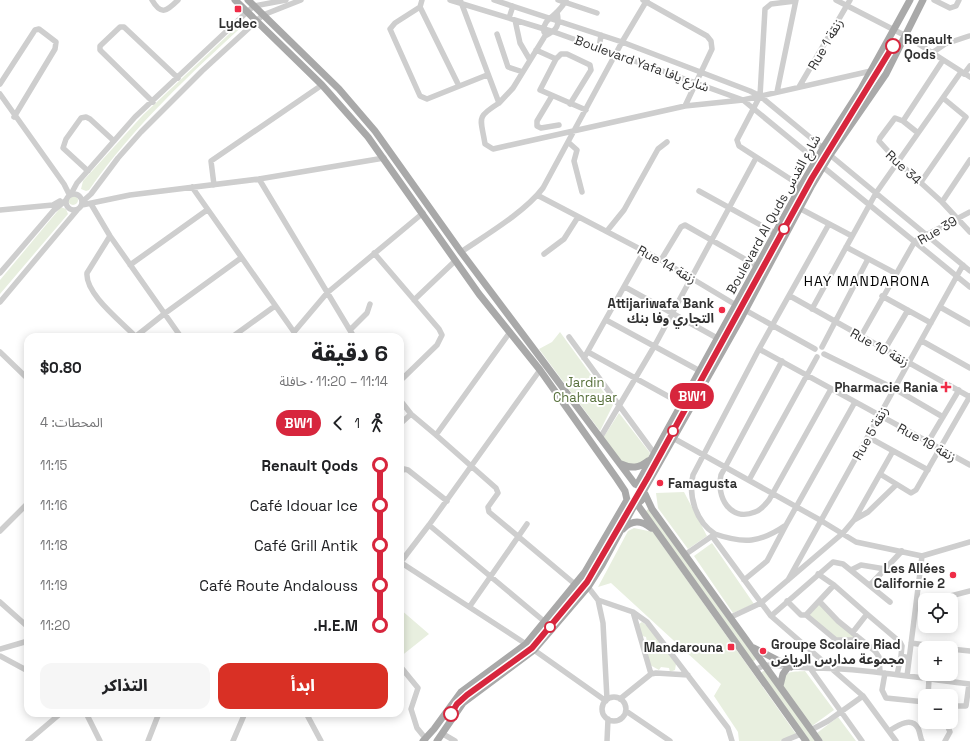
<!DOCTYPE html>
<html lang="ar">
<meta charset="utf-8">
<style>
body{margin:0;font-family:"Space Grotesk","Noto Sans Arabic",sans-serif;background:#f6f6f6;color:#202124;direction:rtl;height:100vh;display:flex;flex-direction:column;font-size:15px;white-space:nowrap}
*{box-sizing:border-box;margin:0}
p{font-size:13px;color:#757577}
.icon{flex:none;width:22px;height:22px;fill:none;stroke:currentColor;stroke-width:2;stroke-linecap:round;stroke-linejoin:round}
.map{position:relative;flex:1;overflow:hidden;direction:ltr}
.panel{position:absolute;left:24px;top:333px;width:380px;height:384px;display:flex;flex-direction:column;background:#fff;border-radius:12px;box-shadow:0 2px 10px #0003;direction:rtl}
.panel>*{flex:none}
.badge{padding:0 8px;border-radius:13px;font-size:14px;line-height:26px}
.fabs{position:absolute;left:918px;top:593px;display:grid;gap:8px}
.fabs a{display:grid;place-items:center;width:40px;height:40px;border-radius:8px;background:#fff;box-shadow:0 2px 10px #0003;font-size:20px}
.map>.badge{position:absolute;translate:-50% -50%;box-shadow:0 0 0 2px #fff}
.legs{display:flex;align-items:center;gap:6px;height:44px;padding:0 16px;font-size:13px}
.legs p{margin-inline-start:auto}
.headline{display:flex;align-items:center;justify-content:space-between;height:68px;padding:0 16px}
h1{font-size:22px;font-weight:800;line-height:30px}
.action{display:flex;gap:8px;margin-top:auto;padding:8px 16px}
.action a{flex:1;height:46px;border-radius:12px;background:#d93025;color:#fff;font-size:16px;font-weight:800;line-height:46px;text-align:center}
.action a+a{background:#f6f6f6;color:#202124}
ul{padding:0 16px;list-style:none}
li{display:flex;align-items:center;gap:14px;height:40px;font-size:15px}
li i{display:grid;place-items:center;width:6px;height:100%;margin:0 5px;background:currentColor}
li i::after{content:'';width:10px;height:10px;margin:-5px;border:3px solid;border-radius:50%;background:#fff}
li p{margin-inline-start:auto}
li:first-child i{background:linear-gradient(#0000 50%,currentColor 0)}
li:last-child i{background:linear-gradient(currentColor 50%,#0000 0)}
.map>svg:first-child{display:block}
.green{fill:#e8efdf}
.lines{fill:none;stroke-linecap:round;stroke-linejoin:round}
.minor{stroke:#cecece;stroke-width:5.5}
.major{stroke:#a9a9a9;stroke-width:7}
.line-1-casing{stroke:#fff;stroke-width:9}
.line-1{stroke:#d7263d;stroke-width:6}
.poi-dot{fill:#ef2c47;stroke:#fff;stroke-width:1.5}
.stop-1-dot{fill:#fff;stroke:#d7263d;stroke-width:2}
.labels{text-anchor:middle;stroke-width:4;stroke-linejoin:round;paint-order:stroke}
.poi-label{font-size:13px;font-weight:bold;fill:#313131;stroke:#fff;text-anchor:end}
.stop-label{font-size:13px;font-weight:bold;fill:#313131;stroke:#fff;text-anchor:start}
.street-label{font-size:13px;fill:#313131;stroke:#fff}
.park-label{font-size:13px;fill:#57703b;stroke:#fff}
.neighbourhood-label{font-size:14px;letter-spacing:1px;fill:#000;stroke:#fff}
</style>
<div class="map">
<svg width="970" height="741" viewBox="0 0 970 741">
<rect width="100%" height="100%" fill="#fff"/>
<path class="green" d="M245 19 247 22C190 74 133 127 89 190L86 191 81 189 83 181 143 115Z
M68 200a5 5 0 1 1 10 0a5 5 0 1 1-10 0Z
M61 207 66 209 68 214 0 294V280Z
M560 332 613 405 600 431 539 349 552 342Z
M619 413 650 453 648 458 639 466 622 462 603 438Z
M684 492 707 536 688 549 658 508 656 493Z
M648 509 756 659 754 661H752L645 512Z
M634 528 653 532 796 734 780 741H739L738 732 714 696 721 684 611 583 598 587 628 531Z
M712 543 754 604 733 613 694 556Z
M817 605H820L857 636 855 639H836L809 616Z
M400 609 429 634 400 657Z
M642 622 650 628 676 664 675 670 670 672 669 668 661 667 659 670 650 665 647 653 649 652 646 637 642 636 639 624Z
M763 671H766L817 741H808L761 673Z
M805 671 834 710 812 726 781 685C786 670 790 672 805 671Z
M838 717 856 741H823L817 733Z"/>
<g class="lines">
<path class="minor" d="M152 0C161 16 167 11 178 0
M422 0 420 7 395 23 390 29 420 96 427 99 487 75
M450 0 554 32 743 100 816 160
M494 0 622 42 750 91 760 96 823 148
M558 0 597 13
M836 0 906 36 970 77
M934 0 950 8 956 6 959 0
M795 1 771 4 765 9 760 96 737 140 739 146 801 186
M461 2 499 103 513 88 545 36C557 30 560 26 557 12
M420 7 459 86
M509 18 513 6
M515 20 520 43 530 60
M544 32C542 21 553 17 558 11 561 8 564 4 566 0
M497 34 508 67 523 72
M599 48 601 35
M536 50 556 59 540 90 586 110
M932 53 945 44 969 36
M556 59 561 54H567L590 65 591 70 570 104
M964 74 970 66
M0 84 35 30 39 29 56 42 55 49 14 117
M799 87 850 0
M777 92 796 0
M0 94 64 184 69 194
M552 96 537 121V126L541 128 559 125
M153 102 100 50V46L120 27H124L178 78
M499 103C475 118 481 118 485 144L493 149 685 106 712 49 711 41 707 36 643 0
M685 106 743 100 871 71
M903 121 943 60
M918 133 903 121 895 118 880 138 879 141 898 162 942 202 970 232
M568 142 577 150 574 161 582 192
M830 155 970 271
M823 167 970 287
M88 171 63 148 66 139 81 118 86 117 90 119 114 141
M259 179 354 337
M921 182 966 117 943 98
M214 185 211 161 322 85
M192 187 294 332 327 293 423 213
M699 191 775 233
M66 202a8 8 0 1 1 16 0a8 8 0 1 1-16 0Z
M71 194 77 183 135 117 247 12 254 6 286 0
M537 195 661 260 736 305 815 349
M82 202 91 194 118 158 141 132 202 71 263 15 301 0
M942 202 970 160
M91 204 110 236 181 337
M82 205 130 195 259 179 384 158
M799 208 852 236
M0 210 53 205 60 201
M607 231 624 210 658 149 667 142
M110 236 87 273C85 294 122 322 136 337
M846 247 895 273
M461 252C486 235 525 212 543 188L622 42 647 0
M374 253 439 329 442 335 437 345 400 381
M544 254 564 239 578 217
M661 260 681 227 685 225 757 266
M130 265 207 210
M0 273 54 210 65 201
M625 287 717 338
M790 296 970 397
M882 296 931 323
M414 300 455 261
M0 302 78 209
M940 307 970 324
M812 309 876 193 961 72
M606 320 700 371
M350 330 367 313 370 304
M861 336 915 241 970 212
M135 337 164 314 241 258
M232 337 275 306
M569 337 654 453
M922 341 970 368
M822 347 868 259
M759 349 970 465
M885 349 908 310
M0 352 28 379
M588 352 682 404
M824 354 895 389 943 417
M584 358 644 251
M782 361 721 475C716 497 730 522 755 512 761 510 765 505 769 500L831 389
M400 400 411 414 436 435 510 332
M400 424 411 414
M436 435 496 488 498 493 488 507 489 512 576 585
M868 437 928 470
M600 438 655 345 756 158
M673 438 820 520 856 542 922 556 970 542
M928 442 959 390
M400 473 404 469 408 470 447 501
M880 474 911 493 916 490 970 396
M749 480 817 357
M854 520 868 512 896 485
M429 525 545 622
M0 531 28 503
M715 534C696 522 688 496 693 475L759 349 829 224
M712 536 771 616 863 696
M686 554 715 534C744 544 760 543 786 525L855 402
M400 562 526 644
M400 563 429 525 540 370
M851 570 861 565 885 569
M818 574 834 585 867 614 853 632
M744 580 767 561 786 525
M788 580 963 265
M834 585 806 615 836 640H854L866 643
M870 585 902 551
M588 587 598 600 633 612 647 622 728 728 732 741
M598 600 603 623 607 699
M935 600 970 591
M787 601 801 615H806
M819 601 838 621 875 651 879 657 880 672
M0 602 28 627
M917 605 925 603
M470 606 527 524
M633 612 651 674
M867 614 900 642 902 646 901 656 909 658
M771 616 833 562 843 564 890 602
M731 617 761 603 843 533 854 520 893 451
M911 643 947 648
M0 649 28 641
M951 649 970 651
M534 650 606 701
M0 656 28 671
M400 666 418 688 411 709 417 728 426 739
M755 670 765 665 810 668
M885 673 882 690 886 698 925 702
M897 675 901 656
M907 676 922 556
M928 696 929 679
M602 709a12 12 0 1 1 24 0a12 12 0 1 1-24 0Z
M620 699 651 674 656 673 688 675
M951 706H966L969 684
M626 711 670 741
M86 713 100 741
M306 713 321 741
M811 730 828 721 863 696 896 741
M889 731C897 726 911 716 918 728 920 732 920 737 922 741
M443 734 455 741
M28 741 61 713
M148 741 159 713
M233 741 245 713
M607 741 608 719
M784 741 801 734
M862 741 810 668C864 668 917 678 970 684
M945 741 950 732 946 722"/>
<path class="major" d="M235 0 322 85 368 137 479 294 540 370 617 479 625 491 627 500C633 506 641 504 644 496
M248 0 339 89 375 131 461 252 635 484
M621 464C632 469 639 468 648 461
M637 485 801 186 823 148 861 89 910 0
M644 490 739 322 811 187 830 155 886 74 923 0
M645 494 652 509 819 741
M637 504 806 741
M623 529C632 520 641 520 651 528
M754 648 791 667
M780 686 783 674 788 667
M423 741 434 729 461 692 526 644 585 572 627 500
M437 741 463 703 534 650 588 587 602 565 635 504"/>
</g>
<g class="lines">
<defs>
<path id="line-1" d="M451 714 457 704 467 695 532 648 587 582 648 477 812 178 893 46"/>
</defs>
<use href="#line-1" class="line-1-casing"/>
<use href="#line-1" class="line-1"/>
</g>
<g class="poi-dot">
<rect x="234" y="5" width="8" height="8" rx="2"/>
<circle cx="722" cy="310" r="4"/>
<path d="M944 381h4v4h4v4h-4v4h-4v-4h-4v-4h4z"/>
<circle cx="660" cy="483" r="4"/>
<circle cx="953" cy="575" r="4"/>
<rect x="727" y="643" width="8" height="8" rx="2"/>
<circle cx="763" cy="651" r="4"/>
</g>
<g class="stop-1-dot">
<circle cx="893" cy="46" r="7"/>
<circle cx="784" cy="229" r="5"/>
<circle cx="673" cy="431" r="5"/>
<circle cx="550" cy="627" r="5"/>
<circle cx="451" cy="714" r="7"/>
</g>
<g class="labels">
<g class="poi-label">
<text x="238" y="28" text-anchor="middle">Lydec</text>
<text x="714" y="308">Attijariwafa Bank<tspan x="714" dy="15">التجاري وفا بنك</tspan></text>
<text x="938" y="392">Pharmacie Rania</text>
<text x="668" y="488" text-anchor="start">Famagusta</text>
<text x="945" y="573">Les Allées<tspan x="945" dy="15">Californie 2</tspan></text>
<text x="771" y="649" text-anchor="start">Groupe Scolaire Riad<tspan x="771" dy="15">مجموعة مدارس الرياض</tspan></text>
<text x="723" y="652">Mandarouna</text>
</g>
<g class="stop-label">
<text x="904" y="44">Renault<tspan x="904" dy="15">Qods</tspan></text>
</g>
<g class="street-label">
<text transform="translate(825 44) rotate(-60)" y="5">Rue 1 زنقة</text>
<text transform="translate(642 63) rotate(20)" y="5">Boulevard Yafa شارع يافا</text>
<text transform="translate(904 167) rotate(43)" y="5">Rue 34</text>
<text transform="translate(773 214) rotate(-61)" y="5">Boulevard Al Quds شارع القدس</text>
<text transform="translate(937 230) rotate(-30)" y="5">Rue 39</text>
<text transform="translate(667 264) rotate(29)" y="5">Rue 14 زنقة</text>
<text transform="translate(880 347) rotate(29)" y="5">Rue 10 زنقة</text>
<text transform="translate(870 433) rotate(-61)" y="5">Rue 5 زنقة</text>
<text transform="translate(927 442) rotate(29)" y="5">Rue 19 زنقة</text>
</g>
<g class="park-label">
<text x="585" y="387">Jardin<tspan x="585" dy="15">Chahrayar</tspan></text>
</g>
<g class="neighbourhood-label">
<text x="867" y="286">HAY MANDARONA</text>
</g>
</g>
</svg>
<div class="fabs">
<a><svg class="icon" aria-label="locate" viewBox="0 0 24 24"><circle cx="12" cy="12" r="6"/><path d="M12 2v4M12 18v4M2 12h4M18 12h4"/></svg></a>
<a>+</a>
<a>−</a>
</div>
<b class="badge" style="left:692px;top:396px;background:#d7263d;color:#fff">BW1</b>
<section class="panel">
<div class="headline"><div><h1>6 دقيقة</h1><p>11:14 – 11:20 · حافلة</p></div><b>$0.80</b></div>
<div class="legs"><svg class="icon" aria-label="walk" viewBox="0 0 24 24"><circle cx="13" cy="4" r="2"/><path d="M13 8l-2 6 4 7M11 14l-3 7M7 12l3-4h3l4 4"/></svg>1<svg class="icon" aria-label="back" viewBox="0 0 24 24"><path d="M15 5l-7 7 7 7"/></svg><b class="badge" style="background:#d7263d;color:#fff">BW1</b><p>المحطات: 4</p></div>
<ul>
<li><i style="color:#d7263d"></i><b>Renault Qods</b><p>11:15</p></li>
<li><i style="color:#d7263d"></i><span>Café Idouar Ice</span><p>11:16</p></li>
<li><i style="color:#d7263d"></i><span>Café Grill Antik</span><p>11:18</p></li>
<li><i style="color:#d7263d"></i><span>Café Route Andalouss</span><p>11:19</p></li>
<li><i style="color:#d7263d"></i><b>H.E.M.</b><p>11:20</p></li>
</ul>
<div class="action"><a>ابدأ</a><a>التذاكر</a></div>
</section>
</div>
